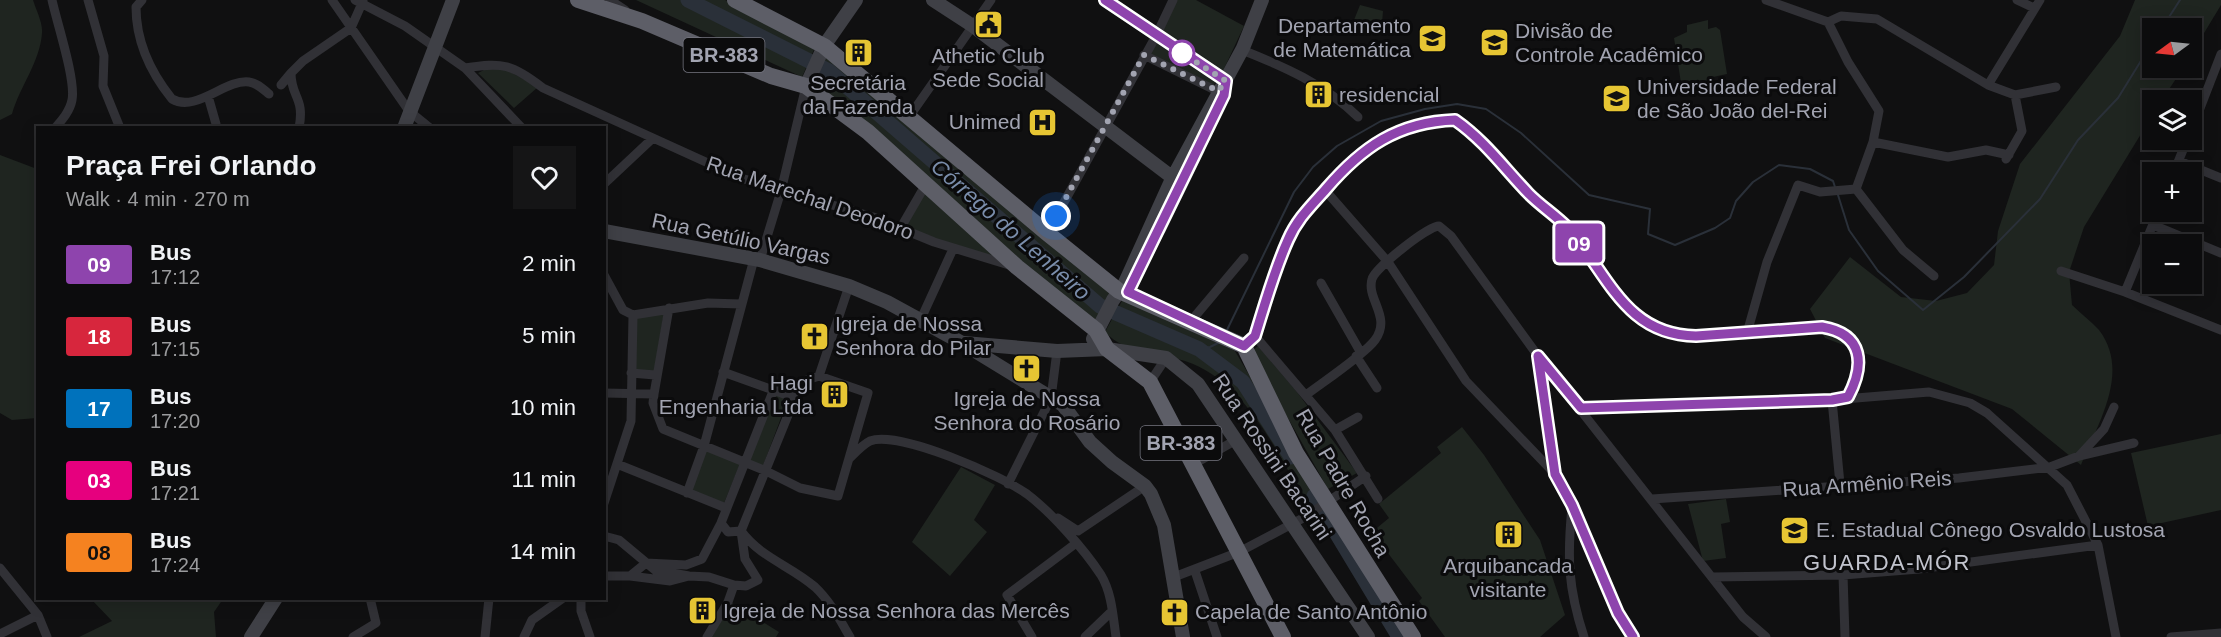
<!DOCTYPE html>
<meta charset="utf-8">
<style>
body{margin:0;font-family:Helvetica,sans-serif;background:#151516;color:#f1f3f6;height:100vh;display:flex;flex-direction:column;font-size:22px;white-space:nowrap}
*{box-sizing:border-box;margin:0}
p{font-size:20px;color:#9a9b9d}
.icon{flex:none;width:33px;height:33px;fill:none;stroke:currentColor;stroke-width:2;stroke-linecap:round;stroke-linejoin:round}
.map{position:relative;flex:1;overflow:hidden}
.details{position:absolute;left:36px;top:126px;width:570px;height:474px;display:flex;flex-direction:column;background:#0c0c0d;border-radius:0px;box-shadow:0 3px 15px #0003,0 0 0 2px #2c2c2e}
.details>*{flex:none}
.badge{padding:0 12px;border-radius:4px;font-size:21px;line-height:39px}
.needle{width:39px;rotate:255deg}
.fabs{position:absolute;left:2142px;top:18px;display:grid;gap:12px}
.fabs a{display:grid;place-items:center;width:60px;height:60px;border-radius:0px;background:#0c0c0d;box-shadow:0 3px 15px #0003,0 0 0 2px #2c2c2e;font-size:30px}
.you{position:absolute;width:30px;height:30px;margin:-15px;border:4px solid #fff;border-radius:50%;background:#1a73e8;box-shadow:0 0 0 9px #1a73e833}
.map>.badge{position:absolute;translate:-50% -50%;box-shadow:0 0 0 3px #fff}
.round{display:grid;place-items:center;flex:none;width:63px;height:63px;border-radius:0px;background:#151516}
.summary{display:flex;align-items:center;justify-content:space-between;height:102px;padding:0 30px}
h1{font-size:28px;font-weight:700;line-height:45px}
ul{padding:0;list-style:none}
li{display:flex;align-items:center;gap:18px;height:72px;padding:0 30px}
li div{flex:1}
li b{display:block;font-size:22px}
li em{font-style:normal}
li .badge{min-width:66px;font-weight:700;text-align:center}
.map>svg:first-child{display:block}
.green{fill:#1f2520}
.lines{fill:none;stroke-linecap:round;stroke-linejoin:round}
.stream{stroke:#2a3039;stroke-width:2}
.river{stroke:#2a3039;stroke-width:15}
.street{stroke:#313136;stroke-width:9}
.secondary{stroke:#3f4046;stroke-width:14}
.highway{stroke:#5d5e67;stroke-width:16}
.line-casing{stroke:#fff;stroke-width:14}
.line{stroke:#8e44ad;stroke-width:9}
.walk{stroke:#a2a4b1;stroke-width:6;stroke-dasharray:0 10.8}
.stop-dot{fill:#fff;stroke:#8e44ad;stroke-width:3}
.labels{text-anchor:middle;stroke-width:6;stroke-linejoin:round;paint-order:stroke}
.shield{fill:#0b0b0c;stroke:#757680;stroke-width:1.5}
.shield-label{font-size:20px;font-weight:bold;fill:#a2a4b1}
.poi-label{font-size:21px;fill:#a2a4b1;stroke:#0b0b0c;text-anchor:start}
.street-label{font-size:21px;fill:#a2a4b1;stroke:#0b0b0c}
.water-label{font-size:22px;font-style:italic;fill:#7a8dab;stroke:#0b0b0c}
.neighbourhood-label{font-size:22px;letter-spacing:1.5px;fill:#c2c4ce;stroke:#0b0b0c}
</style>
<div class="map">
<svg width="2221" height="637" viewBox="0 0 2221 637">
<rect width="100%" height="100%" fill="#101011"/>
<path class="green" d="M0 0H33C36 10 43 23 42 33 40 62 20 86 12 114L0 120Z
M636 0H725L816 45 802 77Z
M1177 0H1196L1244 26 1222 73 1161 35Z
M2135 0H2221V5L2192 53V28H2152V68H2183L2162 100H2152V116L2084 227 2069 272 2072 305C2080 313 2091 321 2099 330 2131 372 2098 423 2081 465L2012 409 1825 338 1810 309 1850 257 1901 297 1936 301 1967 293 1994 265 1998 231 2020 164 2120 36Z
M1360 5 1383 11 1381 35H1348Z
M1708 20V29L1716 27 1720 30 1727 74 1713 77V81L1694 85 1693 81 1681 83 1674 38 1687 32V25Z
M1158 39 1217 79 1214 85 1150 55Z
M827 54 1113 293 1095 325 816 84Z
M490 67 503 68 538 87 514 108 478 73Z
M0 155 37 169V418L12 420 0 413Z
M925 190 1007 262 902 228Z
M1123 299 1235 351 1323 500 1309 509C1280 456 1246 381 1185 361 1157 352 1127 355 1105 332Z
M664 313 654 372 633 370 636 318Z
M1258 346 1297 392 1357 473 1328 489 1253 356V350Z
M774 393 788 399 763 466 749 460Z
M1462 427 1484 455 1540 540 1565 615 1540 637H1445L1419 601 1422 598 1372 532 1389 518 1379 504 1441 453 1437 447Z
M2221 434V510L2148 526 2131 453Z
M706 450 740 464 724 503 690 490Z
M961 467 995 485 974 520 987 532 950 576 912 542Z
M1726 499 1730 522 1721 524 1726 558 1703 561 1688 504Z
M91 599 93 598 223 599 214 612 216 637H79L112 621Z
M732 603 779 632 776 637H712Z"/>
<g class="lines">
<path class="stream" d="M2162 28 2180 0
M1838 195 1849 230 1878 271 1923 310 1964 277 2040 199 2078 140 2118 98 2152 43
M1226 332 1294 192 1313 167 1337 146 1381 121 1425 109 1457 104 1486 109 1521 133 1589 195 1650 209 1648 234 1675 245 1715 228 1730 218 1736 201 1753 182 1779 165 1810 169 1833 181 1835 187
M1199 349 1210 347 1220 342"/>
<path class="river" d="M688 0 829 71 1100 306 1199 349 1243 382 1291 457
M1314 496 1399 637"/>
<path class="street" d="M52 0C57 23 76 80 72 100 70 111 62 120 55 128
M88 0 104 56 103 86 120 128
M142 0 136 7C136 41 151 73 172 99 196 113 225 79 249 82 257 83 263 89 269 94
M332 0 409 111 430 128
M355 0 405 26 465 68 522 128
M610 0 625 10
M1766 0 1828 22
M2017 0 2034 8
M1828 22 1848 62 1879 111 1873 142 1856 189 1903 250 1934 276
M1828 22 1841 16 1877 19 1988 85 2015 95 2056 87
M1242 50C1285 67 1324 84 1358 117
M1144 55 1223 94
M465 68C503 62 512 64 543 88L741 178 873 217 934 242 1009 265
M281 85 291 73
M1988 85 2040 0
M208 96 216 124
M909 117 991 0
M299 128C305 97 291 98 291 73L303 61 351 28 363 1
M2192 129 2221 54
M1873 142 1948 157 1986 150 2009 155
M2006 159 2022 131 2015 95
M2179 161 2221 178
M2174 172 2187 140
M604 184 653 138
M1325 190 1388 262 1466 381 1555 474 1572 505 1618 613 1633 637
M2153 225 2221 253
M900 229 926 184
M1047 233 1156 36 1173 0
M760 260 781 191 806 86
M2061 271 2125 292 2221 330
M604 275 623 310 633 315
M1321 283 1361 353
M2125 292 2158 212
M669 308 654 394 653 403 663 429 766 471 800 488 838 496 868 393 819 376
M633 315 708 303 741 304
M920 321 953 249
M1191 321 1244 258
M1747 333 1767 262 1798 185 1820 192 1856 189
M1255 336 1335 430 1378 499
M1244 346 1255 336C1265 304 1274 271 1288 240 1297 219 1311 206 1326 189 1362 147 1398 122 1455 120 1485 141 1504 168 1529 194 1541 206 1555 215 1567 227 1608 272 1624 335 1696 336L1822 327C1864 334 1865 365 1848 397
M1356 356 1377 388
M1538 358 1555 474
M723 372 795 398
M631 373 655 375
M819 376 849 286
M1150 382 1166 358
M604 393 654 394
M1306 395C1323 382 1364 355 1375 340 1392 317 1366 299 1372 279 1375 268 1428 226 1439 226L1451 236 1538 356 1743 617 1766 637
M1832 400 1840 484
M1581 409 1832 400 1929 392 1970 403 1987 413 2067 485 2098 545 2116 637
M1335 430 1358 417
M2079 456 2104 429 2114 407
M849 459C855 453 862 445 870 441 899 430 1002 476 1027 494 1052 513 1084 549 1101 575 1112 593 1113 617 1116 637
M617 464 726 508
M1192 465 1236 440
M1008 484 1051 398 1057 351
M687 493 704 446 754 259
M1652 499 1959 478 2050 467 2079 456 2134 443
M604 503 631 421 633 315
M1572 507C1567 558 1568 588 1584 637
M1058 518 1078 531 1145 486
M721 523 728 532 741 531
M741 531C761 558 791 566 815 587 830 601 840 620 850 637
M604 536 619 540 655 570 689 576 709 577 734 585
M0 568 38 615 47 637
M1195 571 1217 637
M1843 575 1845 637
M604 576H630L646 563 686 565 702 559 721 523 774 389 779 387
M630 576 670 581 689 576
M1174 577 1239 552 1305 517 1366 476
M1713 577 1843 575 1919 569 2098 545
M581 598V611L590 637
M0 634 38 615
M353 637 376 623 370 598
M485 637 489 598
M524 637 532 620 563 598
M707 637 728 602 734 585 746 586 758 580 745 559 741 531 799 388 807 380 819 376
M1032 637 1007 595 1075 544
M1085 637 1112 611
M2171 637 2221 633"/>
<path class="secondary" d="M933 0 973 26 1181 184
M1105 0 1226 81
M806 86 824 46 856 0
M404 128 453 0
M1159 229 1198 149
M604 231 760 260 849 286 887 302 962 343 1063 405 1090 442 1112 462 1145 486 1151 494 1164 525 1183 637
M1093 339 1113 300 1124 285 1172 179 1243 48 1262 0
M964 343 1057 351 1107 349 1166 358 1198 384 1368 637
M251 637 276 598"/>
<path class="highway" d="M578 0 642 21 771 76 806 86 868 132 1017 267 1096 330 1107 349 1150 382 1283 637
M735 0 824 46 1047 233 1119 291 1244 346 1296 453 1413 637"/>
</g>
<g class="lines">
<defs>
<path id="line" d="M1105 0 1226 81 1224 95 1128 292 1244 346 1255 336C1265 304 1274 271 1288 240 1297 219 1311 206 1326 189 1362 147 1398 122 1455 120 1485 141 1504 168 1529 194 1541 206 1555 215 1567 227 1608 273 1624 335 1696 336L1822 327C1864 334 1865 365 1848 397L1832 400 1581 408 1538 356 1555 474 1572 505 1618 613 1633 637"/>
</defs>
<use href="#line" class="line-casing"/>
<use href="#line" class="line"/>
<path class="walk" d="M1056 216 1144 55 1218 91 1226 81 1182 53"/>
</g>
<defs>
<symbol id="civic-square" viewBox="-11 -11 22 22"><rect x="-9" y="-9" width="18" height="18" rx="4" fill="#e6c533" stroke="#0b0b0c"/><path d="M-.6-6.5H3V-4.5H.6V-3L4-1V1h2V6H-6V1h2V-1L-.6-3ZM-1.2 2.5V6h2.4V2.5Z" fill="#111"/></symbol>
<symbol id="university-square" viewBox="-11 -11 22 22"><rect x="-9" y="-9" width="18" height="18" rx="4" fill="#e6c533" stroke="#0b0b0c"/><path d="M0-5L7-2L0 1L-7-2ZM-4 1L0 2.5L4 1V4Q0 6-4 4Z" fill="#111"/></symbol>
<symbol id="building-square" viewBox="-11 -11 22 22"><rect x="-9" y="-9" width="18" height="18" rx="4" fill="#e6c533" stroke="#0b0b0c"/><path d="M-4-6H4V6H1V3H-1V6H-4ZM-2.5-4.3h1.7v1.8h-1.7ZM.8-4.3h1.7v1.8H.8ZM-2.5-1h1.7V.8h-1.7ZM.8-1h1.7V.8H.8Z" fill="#111"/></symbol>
<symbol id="hospital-square" viewBox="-11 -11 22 22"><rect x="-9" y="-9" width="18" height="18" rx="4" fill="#e6c533" stroke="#0b0b0c"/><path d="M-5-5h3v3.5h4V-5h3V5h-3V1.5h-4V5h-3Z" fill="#111"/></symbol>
<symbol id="church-square" viewBox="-11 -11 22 22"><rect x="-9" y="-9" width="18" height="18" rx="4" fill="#e6c533" stroke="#0b0b0c"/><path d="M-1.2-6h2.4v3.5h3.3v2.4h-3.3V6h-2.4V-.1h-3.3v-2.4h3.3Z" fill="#111"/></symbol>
<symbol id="school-square" viewBox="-11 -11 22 22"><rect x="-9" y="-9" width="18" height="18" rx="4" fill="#e6c533" stroke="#0b0b0c"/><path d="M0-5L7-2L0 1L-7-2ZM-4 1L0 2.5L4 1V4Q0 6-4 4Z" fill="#111"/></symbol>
</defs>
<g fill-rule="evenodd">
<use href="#civic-square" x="972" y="8" width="33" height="33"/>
<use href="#university-square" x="1416" y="22" width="33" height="33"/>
<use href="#university-square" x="1478" y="26" width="33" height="33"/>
<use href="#building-square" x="842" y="36" width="33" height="33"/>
<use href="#building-square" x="1302" y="78" width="33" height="33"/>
<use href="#university-square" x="1600" y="82" width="33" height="33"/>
<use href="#hospital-square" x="1026" y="106" width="33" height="33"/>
<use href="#church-square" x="798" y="320" width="33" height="33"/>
<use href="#church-square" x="1010" y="352" width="33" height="33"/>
<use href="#building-square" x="818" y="378" width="33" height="33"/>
<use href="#school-square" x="1778" y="514" width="33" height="33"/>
<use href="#building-square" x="1492" y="518" width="33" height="33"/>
<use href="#building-square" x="686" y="594" width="33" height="33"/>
<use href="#church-square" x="1158" y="596" width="33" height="33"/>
</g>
<circle class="stop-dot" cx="1182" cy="53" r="12"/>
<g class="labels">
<g class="shield">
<rect x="683.5" y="38" width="81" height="34" rx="4.5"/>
<rect x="1140.5" y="426" width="81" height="34" rx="4.5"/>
</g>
<g class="shield-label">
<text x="724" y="62">BR-383</text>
<text x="1181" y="450">BR-383</text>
</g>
<g class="poi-label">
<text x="1411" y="33" text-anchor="end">Departamento<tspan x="1411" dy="24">de Matemática</tspan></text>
<text x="1515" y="38">Divisão de<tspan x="1515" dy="24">Controle Acadêmico</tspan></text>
<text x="988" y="63" text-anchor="middle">Athetic Club<tspan x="988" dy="24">Sede Social</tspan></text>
<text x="858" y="90" text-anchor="middle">Secretária<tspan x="858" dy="24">da Fazenda</tspan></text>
<text x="1637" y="94">Universidade Federal<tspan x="1637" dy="24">de São João del-Rei</tspan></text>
<text x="1339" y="102">residencial</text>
<text x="1021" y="129" text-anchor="end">Unimed</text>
<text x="835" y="331">Igreja de Nossa<tspan x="835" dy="24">Senhora do Pilar</tspan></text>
<text x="813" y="390" text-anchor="end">Hagi<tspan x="813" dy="24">Engenharia Ltda</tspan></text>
<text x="1027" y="406" text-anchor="middle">Igreja de Nossa<tspan x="1027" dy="24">Senhora do Rosário</tspan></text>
<text x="1816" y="537">E. Estadual Cônego Osvaldo Lustosa</text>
<text x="1508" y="573" text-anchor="middle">Arquibancada<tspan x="1508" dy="24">visitante</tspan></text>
<text x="723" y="618">Igreja de Nossa Senhora das Mercês</text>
<text x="1195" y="619">Capela de Santo Antônio</text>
</g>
<g class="street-label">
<text transform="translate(810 198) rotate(19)" y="7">Rua Marechal Deodoro</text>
<text transform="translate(741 239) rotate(12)" y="7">Rua Getúlio Vargas</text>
<text transform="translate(1272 457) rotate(56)" y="7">Rua Rossini Bacarini</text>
<text transform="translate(1343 483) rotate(60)" y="7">Rua Padre Rocha</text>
<text transform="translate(1867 484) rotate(-4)" y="7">Rua Armênio Reis</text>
</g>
<g class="water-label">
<text transform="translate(1011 229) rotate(41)" y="8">Córrego do Lenheiro</text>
</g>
<g class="neighbourhood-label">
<text x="1887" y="570">GUARDA-MÓR</text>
</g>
</g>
</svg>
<div class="fabs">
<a><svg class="needle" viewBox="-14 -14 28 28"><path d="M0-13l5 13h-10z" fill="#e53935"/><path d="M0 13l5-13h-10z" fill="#9a9b9d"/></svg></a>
<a><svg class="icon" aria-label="layers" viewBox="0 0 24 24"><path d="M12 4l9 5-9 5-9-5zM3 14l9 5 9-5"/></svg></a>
<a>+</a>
<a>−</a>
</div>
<div class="you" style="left:1056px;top:216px"></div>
<b class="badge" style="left:1579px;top:243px;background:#8e44ad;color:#fff">09</b>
<section class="details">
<div class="summary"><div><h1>Praça Frei Orlando</h1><p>Walk · 4 min · 270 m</p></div><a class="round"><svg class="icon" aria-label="heart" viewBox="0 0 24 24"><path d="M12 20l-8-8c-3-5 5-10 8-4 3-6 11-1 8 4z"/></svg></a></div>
<ul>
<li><span class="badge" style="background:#8e44ad;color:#fff">09</span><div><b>Bus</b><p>17:12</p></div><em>2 min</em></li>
<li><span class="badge" style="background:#d7263d;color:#fff">18</span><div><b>Bus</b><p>17:15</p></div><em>5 min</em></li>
<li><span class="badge" style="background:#0072bc;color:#fff">17</span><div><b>Bus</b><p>17:20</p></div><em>10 min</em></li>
<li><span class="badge" style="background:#e6007e;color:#fff">03</span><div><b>Bus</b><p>17:21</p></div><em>11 min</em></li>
<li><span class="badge" style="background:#f58220;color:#111">08</span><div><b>Bus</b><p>17:24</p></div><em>14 min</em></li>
</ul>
</section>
</div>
